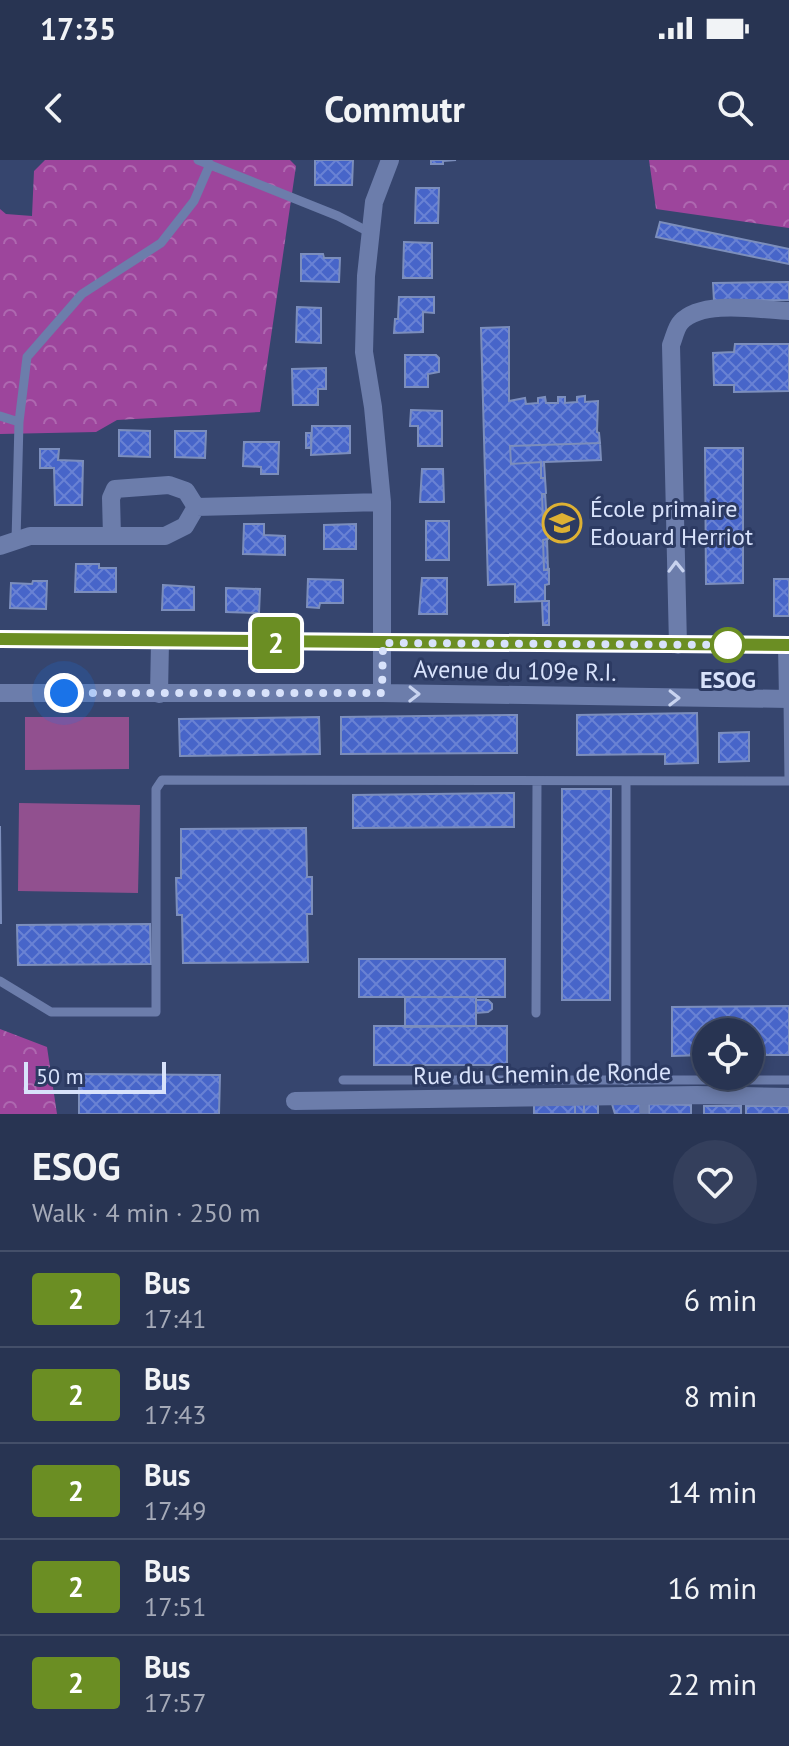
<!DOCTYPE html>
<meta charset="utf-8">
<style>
body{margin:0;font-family:"PT Sans",sans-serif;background:#343f5c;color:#f1f3f6;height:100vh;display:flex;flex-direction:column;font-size:30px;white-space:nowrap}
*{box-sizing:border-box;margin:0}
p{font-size:26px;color:#a5aab8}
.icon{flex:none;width:44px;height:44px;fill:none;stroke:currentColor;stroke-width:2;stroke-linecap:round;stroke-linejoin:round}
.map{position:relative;height:954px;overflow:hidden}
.details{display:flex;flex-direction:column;background:#283452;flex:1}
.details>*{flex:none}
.badge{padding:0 16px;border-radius:6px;font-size:28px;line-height:52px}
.buttons{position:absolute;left:692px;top:858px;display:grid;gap:16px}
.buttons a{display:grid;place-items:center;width:72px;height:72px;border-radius:50%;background:#283452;box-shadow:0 4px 12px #0003,0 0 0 2px #444f69;font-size:40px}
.scale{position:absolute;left:24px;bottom:20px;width:142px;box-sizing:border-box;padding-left:8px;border:4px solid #d8e2fb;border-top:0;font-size:22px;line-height:28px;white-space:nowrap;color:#d8e2fb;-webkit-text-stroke:6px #2c3a62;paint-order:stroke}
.you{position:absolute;width:40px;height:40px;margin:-20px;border:6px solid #fff;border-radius:50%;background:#1a73e8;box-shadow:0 0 0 12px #1a73e833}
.map>.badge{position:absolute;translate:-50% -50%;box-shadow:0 0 0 4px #fff}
.round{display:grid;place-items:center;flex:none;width:84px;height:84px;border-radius:42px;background:#343f5c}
.head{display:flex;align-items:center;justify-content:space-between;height:136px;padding:0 32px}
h1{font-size:38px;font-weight:700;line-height:60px}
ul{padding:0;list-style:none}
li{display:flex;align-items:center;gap:24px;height:96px;padding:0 32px;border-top:2px solid #444f69}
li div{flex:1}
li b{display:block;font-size:30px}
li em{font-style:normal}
li .badge{min-width:88px;font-weight:700;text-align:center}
.status{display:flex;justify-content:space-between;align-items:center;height:56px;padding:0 40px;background:#283452;direction:ltr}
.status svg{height:22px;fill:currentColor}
header{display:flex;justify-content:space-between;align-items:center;height:104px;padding:0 32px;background:#283452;font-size:36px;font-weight:700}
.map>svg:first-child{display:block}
.forest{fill:url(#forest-crowns)}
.park{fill:#91508f}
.building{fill:url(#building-cross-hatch);stroke:#7c8ebc;stroke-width:2}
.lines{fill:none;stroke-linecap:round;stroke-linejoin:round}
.service{stroke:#6c7dab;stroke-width:9}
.minor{stroke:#6c7dab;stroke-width:18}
.oneway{stroke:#c8d3ef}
.line-casing{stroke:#fff;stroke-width:18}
.line{stroke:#6b8e23;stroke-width:12}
.walk{stroke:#d8e2fb;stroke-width:8;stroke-dasharray:0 14.4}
.stop-dot{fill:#fff;stroke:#6b8e23;stroke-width:4}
.labels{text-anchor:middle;stroke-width:6;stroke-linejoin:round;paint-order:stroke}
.poi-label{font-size:24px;fill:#d8e2fb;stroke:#2c3a62;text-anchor:start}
.street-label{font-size:24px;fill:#d8e2fb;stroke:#2c3a62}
.stop-label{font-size:24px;font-weight:bold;fill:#d8e2fb;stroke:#2c3a62}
</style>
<div class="status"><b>17:35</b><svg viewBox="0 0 49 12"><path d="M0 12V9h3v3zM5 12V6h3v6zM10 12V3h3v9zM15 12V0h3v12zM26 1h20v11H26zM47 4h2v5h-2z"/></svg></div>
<header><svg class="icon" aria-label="back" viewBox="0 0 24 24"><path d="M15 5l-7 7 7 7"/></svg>Commutr<svg class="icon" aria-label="search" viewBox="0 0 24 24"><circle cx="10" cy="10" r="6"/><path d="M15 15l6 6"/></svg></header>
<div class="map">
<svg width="789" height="954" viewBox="0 0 789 954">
<defs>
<pattern id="forest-crowns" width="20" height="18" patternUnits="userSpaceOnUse" patternTransform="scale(2)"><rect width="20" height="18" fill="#9d459c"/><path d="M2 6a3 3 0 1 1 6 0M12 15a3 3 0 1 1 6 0" fill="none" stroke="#ae68b0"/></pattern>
<pattern id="building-cross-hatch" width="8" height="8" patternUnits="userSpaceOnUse" patternTransform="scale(2)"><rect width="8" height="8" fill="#4765c9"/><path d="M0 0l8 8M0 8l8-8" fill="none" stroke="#6982d4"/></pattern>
</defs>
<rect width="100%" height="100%" fill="#36456e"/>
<path class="forest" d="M45 0H290L296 6 260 252 117 260 96 272 0 274V49L6 54 32 56 34 11Z
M649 0H789V68L656 49Z
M0 869 47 887 57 954H0Z"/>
<path class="park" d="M25 557H129V609L25 610Z
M19 643 140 645 138 733 18 731Z"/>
<path class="building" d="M315 0H353L352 25H315Z
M431 0H456L443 1V4H431Z
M416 28H439L438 63H415Z
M660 62 789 89V104L656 77Z
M404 82 432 83V118H403Z
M301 94H323L324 98H340L339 122 301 121Z
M789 122V140L714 141 713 123Z
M399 137H434V153L423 152V172L394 173 395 159H398Z
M297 147 321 148V183L296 182Z
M509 167V241L525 238 526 244 538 243V238L545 237 546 243H558V237H565V243L577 242V237L585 236V242L598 241 597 272 599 273 600 283 510 286 511 304 541 302V318H545L546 333 542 334 543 363 548 364V379L543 380 544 410 549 409V424L545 425V441L515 442V424L488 425 481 168Z
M735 184H789V231L734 232V225H714L713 193 734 192Z
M405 195H436L439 198V212L428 214V227H405Z
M326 208V229H318V245H293L292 209Z
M411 250 442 251V286H418V266H410Z
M312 266H350V293L311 295Z
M119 270 150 271V297L119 296Z
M175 271H206L205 298 175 297Z
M306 273H311V287L306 288Z
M244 282H279L278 314H261V307L243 306Z
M600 283 601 300 544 302 545 318H541V302L511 304 510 286Z
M705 288H743V423L706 424Z
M40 289H59L58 300 83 301 82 345H55L54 308H40Z
M422 309H443L444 342H420Z
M545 333 547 364 543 363 542 334Z
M426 361H449V400H426Z
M244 364H264V375L285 376V395L243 394Z
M356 364V389H324V365Z
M547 379 548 409 544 410 543 380Z
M76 404H99V408H116V432H75Z
M422 418H447V454H419Z
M308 419 343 420V443H320L319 448 307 447Z
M774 419H789V456H774Z
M33 421H47L46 449 10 448 11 423 32 424Z
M163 425 194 427V450H162Z
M226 428 260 429 259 453 226 452Z
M542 441H549V465H543Z
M697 553 698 603 665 604V594L577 595V555Z
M517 555V593L341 594V557Z
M319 557 320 594 180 596 179 559Z
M749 572V601L719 602V573Z
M562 629H611L610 840H562Z
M514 633V667L353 668V635Z
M0 666 1 763H0Z
M306 668 307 717H312V754H307L308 802 183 803 182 755H177L176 718H181V669Z
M150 764 151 804 18 805 17 765Z
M359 799H505V837H359Z
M405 837H476V866L405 867Z
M476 840H488L492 844V849L488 852 476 853Z
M789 846V895H750V872H706V895L672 896V847Z
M374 866H507V905H374Z
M79 914 220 915 219 954H79Z
M534 944H575V954H534Z
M575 944H584V954H575Z
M584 944H598V954H584Z
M612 944H640L641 954H615Z
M649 944 691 945V954H649Z
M704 946H741V954H704Z
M746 946H789V954H746Z"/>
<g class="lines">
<path class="service" d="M198 0 338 56 371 73
M0 256 19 262 27 197 82 134 161 83 194 41 210 4
M16 381 19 262
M788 539 789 621
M626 621V921
M0 821 51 852H156V629L162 620 787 621
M536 853 537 621
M343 920H789
M644 954V936"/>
<path class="minor" d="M112 376 111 338 115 329 169 325 186 331 196 347
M0 386 30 376H165L185 366 196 347 382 342
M0 479 789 485
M678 485 671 185C674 178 676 167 681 162 702 139 761 150 789 151
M787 485 788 539
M0 533H382L789 539
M382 533V342L373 247 364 192 366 116 374 42 390 0
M159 534 160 482
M295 941 697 935 789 937"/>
</g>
<defs><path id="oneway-chevron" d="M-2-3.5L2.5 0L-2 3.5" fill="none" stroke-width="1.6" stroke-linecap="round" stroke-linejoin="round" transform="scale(2)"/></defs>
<g class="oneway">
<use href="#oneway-chevron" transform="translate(676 407) rotate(-91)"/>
<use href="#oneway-chevron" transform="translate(414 534) rotate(1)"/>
<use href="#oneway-chevron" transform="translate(674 538) rotate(1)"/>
</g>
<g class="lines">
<defs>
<path id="line" d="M0 479 789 485"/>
</defs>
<use href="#line" class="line-casing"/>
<use href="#line" class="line"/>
<path class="walk" d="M64 533H382L383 483 733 485H728"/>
</g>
<defs>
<symbol id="school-ring" viewBox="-11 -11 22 22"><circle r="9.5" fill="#2c3a62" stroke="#deb133" stroke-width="1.5"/><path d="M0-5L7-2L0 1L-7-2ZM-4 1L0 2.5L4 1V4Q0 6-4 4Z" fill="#deb133"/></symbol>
</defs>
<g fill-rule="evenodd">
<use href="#school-ring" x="540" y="341" width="44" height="44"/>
</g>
<circle class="stop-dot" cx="728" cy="485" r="16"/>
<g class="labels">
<g class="poi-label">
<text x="590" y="357">École primaire<tspan x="590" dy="28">Edouard Herriot</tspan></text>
</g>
<g class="street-label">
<text transform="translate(515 511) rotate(1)" y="8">Avenue du 109e R.I.</text>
<text transform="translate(542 914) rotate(-1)" y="8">Rue du Chemin de Ronde</text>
</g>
<g class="stop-label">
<text x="728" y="528">ESOG</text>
</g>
</g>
</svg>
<div class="buttons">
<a><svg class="icon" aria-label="locate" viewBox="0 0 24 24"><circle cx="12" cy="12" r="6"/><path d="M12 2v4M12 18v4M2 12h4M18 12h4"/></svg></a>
</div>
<div class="scale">50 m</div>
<div class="you" style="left:64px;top:533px"></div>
<b class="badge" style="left:276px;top:483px;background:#6b8e23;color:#fff">2</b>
</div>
<section class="details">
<div class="head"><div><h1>ESOG</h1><p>Walk · 4 min · 250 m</p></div><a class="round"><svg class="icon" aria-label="heart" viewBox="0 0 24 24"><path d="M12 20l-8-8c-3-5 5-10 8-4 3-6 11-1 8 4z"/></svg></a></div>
<ul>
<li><span class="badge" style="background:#6b8e23;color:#fff">2</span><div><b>Bus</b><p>17:41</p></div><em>6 min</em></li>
<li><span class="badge" style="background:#6b8e23;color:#fff">2</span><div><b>Bus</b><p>17:43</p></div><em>8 min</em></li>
<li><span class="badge" style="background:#6b8e23;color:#fff">2</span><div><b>Bus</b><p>17:49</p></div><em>14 min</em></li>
<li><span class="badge" style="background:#6b8e23;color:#fff">2</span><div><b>Bus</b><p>17:51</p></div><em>16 min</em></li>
<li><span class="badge" style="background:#6b8e23;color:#fff">2</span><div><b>Bus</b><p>17:57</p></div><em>22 min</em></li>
</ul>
</section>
